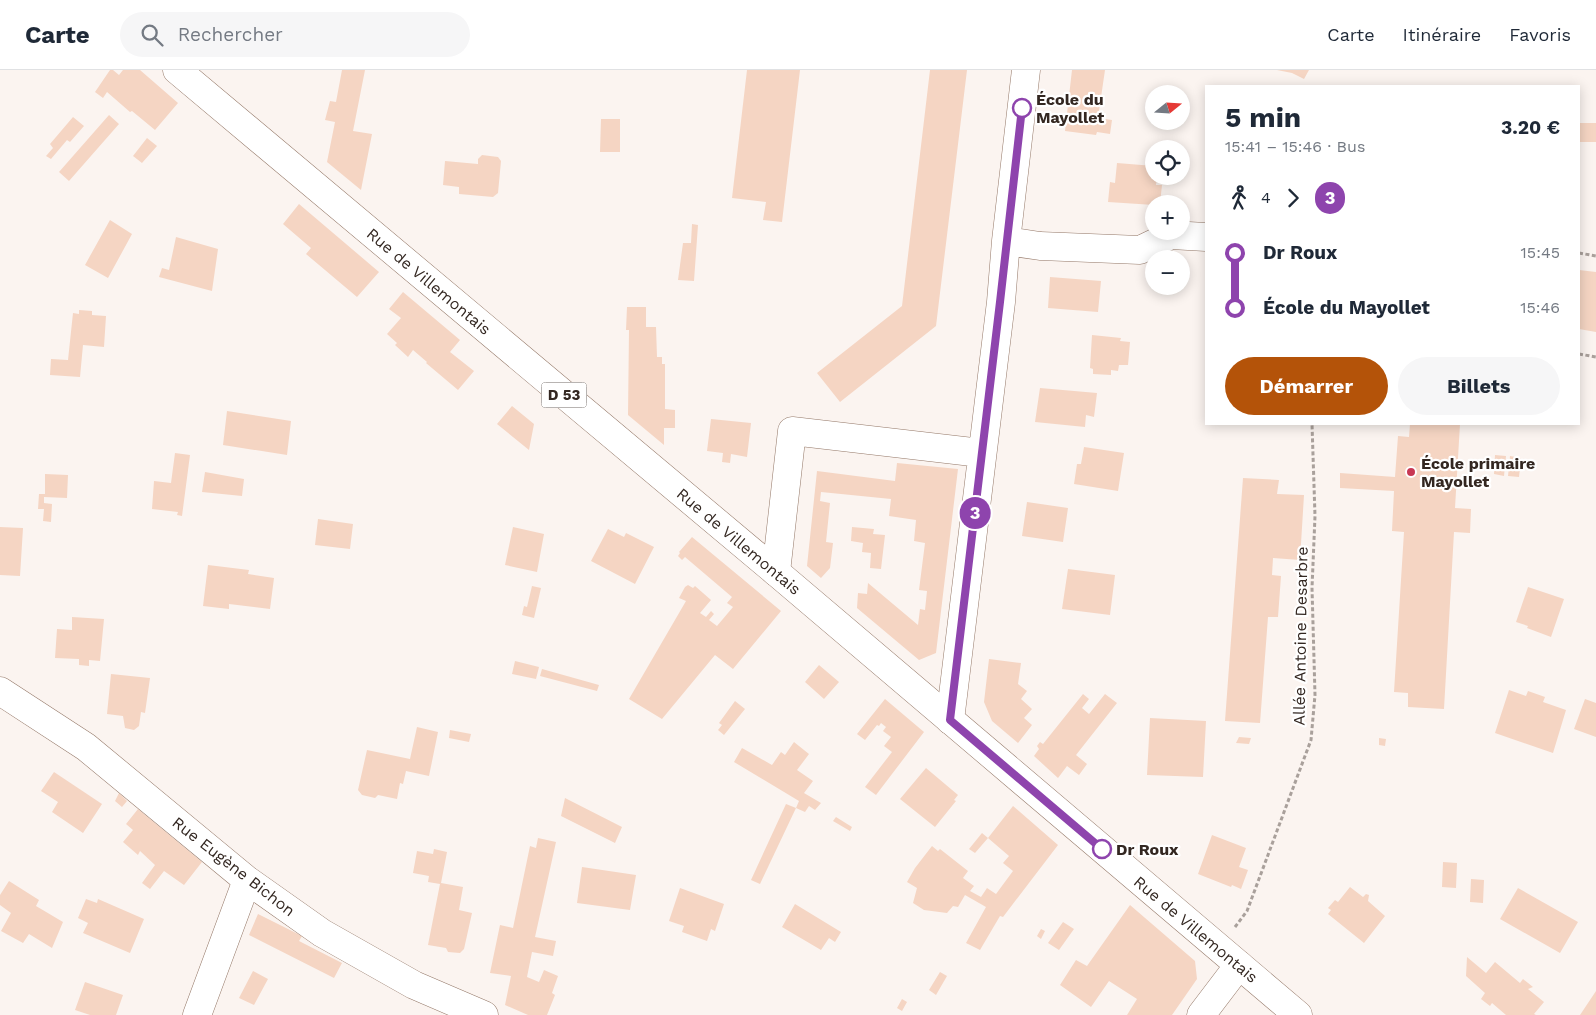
<!DOCTYPE html>
<html lang="fr">
<meta charset="utf-8">
<style>
body{margin:0;font-family:"Work Sans",sans-serif;background:#f6f6f7;color:#1f2937;height:100vh;display:flex;flex-direction:column;font-size:19px;white-space:nowrap}
*{box-sizing:border-box;margin:0}
p{font-size:16px;color:#747a83}
.icon{flex:none;width:28px;height:28px;fill:none;stroke:currentColor;stroke-width:2;stroke-linecap:round;stroke-linejoin:round}
.map{position:relative;flex:1;overflow:hidden}
.side{position:absolute;left:1205px;top:15px;width:375px;height:340px;display:flex;flex-direction:column;background:#fff;border-radius:0px;box-shadow:0 2px 12px #0003}
.side>*{flex:none}
.badge{padding:0 10px;border-radius:16px;font-size:18px;line-height:32px}
.needle{width:32px;rotate:72deg}
.buttons{position:absolute;left:1145px;top:15px;display:grid;gap:10px}
.buttons a{display:grid;place-items:center;width:45px;height:45px;border-radius:50%;background:#fff;box-shadow:0 2px 12px #0003;font-size:25px}
.map>.badge{position:absolute;translate:-50% -50%;box-shadow:0 0 0 2px #fff}
.legs{display:flex;align-items:center;gap:8px;height:55px;padding:0 20px;font-size:16px}
.legs p{margin-inline-start:auto}
.head{display:flex;align-items:center;justify-content:space-between;height:85px;padding:0 20px}
h1{font-size:28px;font-weight:700;line-height:38px}
.primary-button{display:flex;gap:10px;margin-top:auto;padding:10px 20px}
.primary-button a{flex:1;height:58px;border-radius:30px;background:#b45309;color:#fff;font-size:20px;font-weight:700;line-height:58px;text-align:center}
.primary-button a+a{background:#f6f6f7;color:#1f2937}
ul{padding:0 20px;list-style:none}
li{display:flex;align-items:center;gap:18px;height:55px;font-size:19px}
li i{display:grid;place-items:center;width:8px;height:100%;margin:0 6px;background:currentColor}
li i::after{content:'';width:12px;height:12px;margin:-6px;border:4px solid;border-radius:50%;background:#fff}
li p{margin-inline-start:auto}
li:first-child i{background:linear-gradient(#0000 50%,currentColor 0)}
li:last-child i{background:linear-gradient(currentColor 50%,#0000 0)}
header{display:flex;align-items:center;gap:30px;box-sizing:border-box;height:70px;padding:0 25px;background:#fff;border-bottom:1px solid #e0e1e3}
header strong{font-size:24px}
nav{display:flex;gap:28px;margin-inline-start:auto;font-size:18px}
.search{width:350px;height:45px;background:#f6f6f7;display:flex;align-items:center;gap:12px;box-sizing:border-box;padding:0 18px;border-radius:28px;color:#747a83;font-size:19px}
.map>svg:first-child{display:block}
.building{fill:#f5d5c3}
.lines{fill:none;stroke-linecap:round;stroke-linejoin:round}
.minor-casing{stroke:#947868;stroke-width:29}
.major-casing{stroke:#947868;stroke-width:29}
.path{stroke:#a9a09b;stroke-width:3;stroke-dasharray:4 2.5;stroke-linecap:butt}
.minor{stroke:#fff;stroke-width:28}
.major{stroke:#fff;stroke-width:28}
.line-1-casing{stroke:#fff;stroke-width:11}
.line-1{stroke:#8e44ad;stroke-width:8}
.stop-1-dot{fill:#fff;stroke:#8e44ad;stroke-width:2.5}
.poi-dot{fill:#c83854;stroke:#fff;stroke-width:2}
.labels{text-anchor:middle;stroke-width:4.5;stroke-linejoin:round;paint-order:stroke}
.shield{fill:#fff;stroke:#706864;stroke-width:1}
.shield-label{font-size:15px;font-weight:bold;fill:#332721}
.stop-label{font-size:16px;font-weight:bold;fill:#332721;stroke:#fff;text-anchor:start}
.street-label{font-size:16px;fill:#332721;stroke:#fff}
.poi-label{font-size:16px;font-weight:bold;fill:#332721;stroke:#fff;text-anchor:start}
</style>
<header>
<strong>Carte</strong>
<div class="search"><svg class="icon" aria-label="search" viewBox="0 0 24 24"><circle cx="10" cy="10" r="6"/><path d="M15 15l6 6"/></svg>Rechercher</div>
<nav><a>Carte</a><a>Itinéraire</a><a>Favoris</a></nav>
</header>
<div class="map">
<svg width="1596" height="945" viewBox="0 0 1596 945">
<rect width="100%" height="100%" fill="#fbf4f0"/>
<path class="building" d="M110 0H113L119 5 123 0H140L178 33 155 60 132 41 130 42 107 22 103 28 95 22Z
M342 0H365L353 61 372 64 361 120 327 92 335 52 325 50 330 31 336 32Z
M747 0H800L782 152 763 150 766 132 732 128Z
M930 0H967L936 256 840 332 817 303 902 236Z
M1072 0H1105L1098 48 1112 50 1110 64 1097 62 1096 65 1065 61Z
M1277 0H1309L1304 9 1292 3Z
M109 45 119 54 69 111 59 102Z
M73 47 84 56 70 72 67 70 51 89 46 86 53 78 50 74Z
M601 49H620V82H600Z
M1579 53H1596V72H1579Z
M147 68 157 76 142 93 133 86Z
M482 85 498 87 501 91 498 123 493 127 459 124V117L443 115 445 91 478 94V89Z
M1117 93 1154 96V106H1157L1156 115H1162L1160 134 1154 135 1108 132 1110 112 1115 113Z
M299 134 379 202 357 227 306 184 311 178 283 154Z
M110 150 132 164 108 208 85 195Z
M692 154 698 155 694 211 678 210 683 173H691Z
M176 167 218 179 212 221 159 207 162 198 169 200Z
M1579 200 1596 202V262L1579 259Z
M1050 207 1101 211 1098 242 1048 238Z
M403 222 460 270 450 282 474 301 458 320 426 293 427 292 413 280 408 287 395 275 397 273 387 264 401 248 389 239Z
M627 237H646V257H656L657 287H662V294H665V339L675 340V358H664V375L628 345 629 260H626Z
M79 240 92 241V245L106 246 104 277 83 275 80 307 50 305 51 289 68 290 73 243 79 244Z
M1092 265 1121 268 1120 271 1130 272 1128 295H1119L1118 301 1111 300V305L1093 304V299L1090 298Z
M1040 318 1097 323 1094 347 1086 345 1085 357 1035 352Z
M512 336 534 354 529 380 497 354Z
M227 341 291 351 287 385 223 375Z
M711 349 751 353 747 387 731 384 730 393 722 392 723 383 707 381Z
M1410 354H1460L1455 438 1471 439 1470 463 1454 462 1444 639 1408 637V623L1394 622 1404 462 1392 461 1394 421 1340 418V403L1395 407 1398 366 1409 367Z
M1084 377 1124 383 1118 421 1074 414 1077 394H1081Z
M175 383 190 385 182 446 177 445 178 442 152 439 154 411 171 413Z
M1495 385 1506 386 1504 406 1494 404Z
M1510 386 1521 388 1519 407 1508 406Z
M897 393 958 399 936 583 919 590 857 538 858 523 867 524 868 513 918 555 920 539 925 540 927 521 919 520 925 473 914 471 916 450 889 446 891 429 821 422 820 431 830 433 826 472 833 473 830 498 821 508 807 496 817 401 895 411Z
M205 402 244 409 242 426 202 422Z
M45 404 68 405 67 428 44 427V433L52 434 51 452 43 451 44 439H38L39 424H45Z
M1243 408 1279 410 1277 424 1304 425 1300 490 1273 488 1272 505 1281 506 1278 547H1268L1260 653 1225 651Z
M1027 432 1068 438 1063 472 1022 466Z
M318 449 353 454 350 479 315 475Z
M0 457 23 458 20 506 0 505Z
M513 457 544 464 537 502 505 495Z
M852 457 874 459 873 464 885 465 881 499 870 498 871 483 862 482 863 473 851 471Z
M608 459 624 467 626 463 654 477 635 514 591 491Z
M692 467 781 541 733 599 715 585 662 649 629 629 686 531 679 528 685 517 688 515 693 518 695 516 711 530 700 543 706 547 711 541 714 544 709 550 717 556 733 537 727 533 732 527 685 487 682 490 678 486 680 483 679 482Z
M208 495 249 500 248 504 274 508 270 539 229 534V539L203 536Z
M1068 499 1115 505 1110 545 1062 539Z
M532 516 541 518 534 548 522 545 524 536 527 537Z
M1528 517 1564 529 1551 567 1527 558 1528 556 1516 552Z
M72 547 104 549 100 591 89 590V596L79 595V589L55 588 57 559 72 560Z
M989 589 1021 593 1018 614 1027 621 1021 629 1032 639 1024 648 1032 655 1018 673 992 651 984 632Z
M515 591 539 597 536 609 512 604Z
M819 595 839 612 824 629 805 612Z
M542 599 599 615 597 621 540 606Z
M111 604 150 608 145 643 141 642 139 656 134 660 125 658 123 646 107 644Z
M1509 620 1526 626 1528 621 1545 627 1543 632 1566 640 1553 683 1495 663Z
M1083 624 1089 629 1082 638 1089 644 1105 624 1117 633 1076 685 1087 694 1079 705 1067 696 1058 708 1034 686 1039 679 1037 676 1040 672 1043 674Z
M885 629 924 662 876 725 865 717 892 682 884 676 891 667 883 661 886 657 881 653 879 656 877 655 865 670 857 664Z
M1585 629 1596 633V667L1574 659Z
M735 631 745 639 724 665 718 660 722 655 719 653Z
M1150 648 1206 651 1203 707 1147 705Z
M417 657 438 662 429 706 406 701 403 714 400 713 397 729 378 725 375 728 362 725 358 720 367 680 410 689Z
M450 660 471 664 469 672 449 668Z
M1239 667 1251 668 1249 674 1236 673Z
M1379 668 1386 669 1385 676 1379 675Z
M794 672 809 684 797 700 813 711 804 723 821 733 815 740 809 736 805 742 796 738 799 731 734 692 742 678 772 695 781 682 785 685Z
M926 698 958 725 954 730 956 731 935 757 900 729Z
M54 702 102 734 83 763 52 742 58 732 41 721Z
M119 723 127 731 122 737 115 731Z
M565 728 622 757 615 773 561 746Z
M786 734 796 738 760 814 751 810Z
M1013 736 1058 775 1003 847 1000 846 980 880 966 873 986 837 965 825 958 837 953 836 947 843 924 840 913 833 917 818 907 812 915 798 932 776 938 781 940 779 968 801 963 808 974 816 970 821 981 827 987 818 996 824 1013 801 1003 793 1009 786 988 768Z
M138 739 202 792 184 815 164 801 150 819 142 813 155 795 140 781 138 785 123 772 133 760 126 754Z
M836 747 852 757 850 761 833 751Z
M982 763 988 768 975 783 969 779Z
M1212 765 1246 778 1239 797 1248 800 1241 819 1232 815 1231 817 1198 804Z
M538 768 556 772 535 867 556 871 553 886 532 882 527 907 539 912 544 900 558 906 552 923 555 925 547 945H528L505 935 511 906 490 903 500 855 513 858 530 776 536 778Z
M434 779 447 782 441 813 463 817 459 840 472 843 464 879 460 883 448 882 446 878 428 875 440 814 428 812 429 806 413 803 417 781 433 784Z
M1443 792 1457 793 1456 818 1442 817Z
M582 797 636 805 630 840 577 833Z
M1471 809 1484 810 1483 833 1470 832Z
M9 811 39 830 36 836 63 852 52 878 29 864 23 873 1 861 11 843 0 835V825Z
M1350 817 1363 827 1366 824 1369 825 1368 831 1385 846 1364 873 1328 844 1331 840 1328 838 1335 830 1338 832Z
M680 818 724 834 715 861 711 859 707 871 682 862 684 856 669 851Z
M1518 818 1578 852 1560 883 1500 849Z
M86 829 97 833 98 829 144 849 130 883 83 863 88 853 78 848Z
M795 834 841 862 835 872 829 868 821 880 782 857Z
M1130 835 1195 891 1197 909 1172 945H1127L1137 929 1109 911 1091 937 1060 915 1076 890 1087 896Z
M258 844 302 866 299 871 342 893 334 908 249 865Z
M1063 852 1074 859 1059 880 1048 873Z
M1041 859 1045 861 1041 869 1037 866Z
M1467 887 1486 903 1495 892 1520 913 1523 909 1533 917 1528 919 1544 932 1534 944 1536 945H1506L1492 933 1490 936 1481 929 1485 923 1466 906Z
M253 901 268 909 254 935 239 928Z
M940 902 947 906 936 925 929 920Z
M85 912 123 925 116 945H90L75 940Z
M1596 921V945H1580Z
M902 929 907 932 902 941 897 938Z"/>
<g class="lines">
<defs>
<path id="minor" d="M1006 171 1040 176 1140 180 1171 165 1206 167
M776 502 792 361 981 383
M0 621 86 677 247 810 322 863 414 915 484 945
M950 650 1001 232 1006 171 1026 0
M197 945 247 810
M1201 945 1239 895"/>
<path id="major" d="M177 0 776 502 1298 945"/>
</defs>
<use href="#minor" class="minor-casing"/>
<use href="#major" class="major-casing"/>
<path class="path" d="M1579 183 1596 186
M1579 284 1596 287
M1235 857 1247 841 1311 670 1315 625 1312 518 1315 446 1312 354"/>
<use href="#minor" class="minor"/>
<use href="#major" class="major"/>
</g>
<g class="lines">
<defs>
<path id="line-1" d="M1022 38 1000 232 950 650 1102 779"/>
</defs>
<use href="#line-1" class="line-1-casing"/>
<use href="#line-1" class="line-1"/>
</g>
<g class="stop-1-dot">
<circle cx="1022" cy="38" r="9"/>
<circle cx="1102" cy="779" r="9"/>
</g>
<circle class="poi-dot" cx="1411" cy="402" r="5"/>
<g class="labels">
<rect class="shield" x="541.5" y="312.5" width="45" height="25" rx="4"/>
<g class="shield-label">
<text x="564" y="330">D 53</text>
</g>
<g class="stop-label">
<text x="1036" y="35">École du<tspan x="1036" dy="18">Mayollet</tspan></text>
<text x="1116" y="785">Dr Roux</text>
</g>
<g class="street-label">
<text transform="translate(429 211) rotate(40)" y="6">Rue de Villemontais</text>
<text transform="translate(739 471) rotate(40)" y="6">Rue de Villemontais</text>
<text transform="translate(1300 566) rotate(-89)" y="6">Allée Antoine Desarbre</text>
<text transform="translate(234 796) rotate(38)" y="6">Rue Eugène Bichon</text>
<text transform="translate(1196 859) rotate(40)" y="6">Rue de Villemontais</text>
</g>
<g class="poi-label">
<text x="1421" y="399">École primaire<tspan x="1421" dy="18">Mayollet</tspan></text>
</g>
</g>
</svg>
<div class="buttons">
<a><svg class="needle" viewBox="-14 -14 28 28"><path d="M0-13l5 13h-10z" fill="#e53935"/><path d="M0 13l5-13h-10z" fill="#747a83"/></svg></a>
<a><svg class="icon" aria-label="locate" viewBox="0 0 24 24"><circle cx="12" cy="12" r="6"/><path d="M12 2v4M12 18v4M2 12h4M18 12h4"/></svg></a>
<a>+</a>
<a>−</a>
</div>
<b class="badge" style="left:975px;top:443px;background:#8e44ad;color:#fff">3</b>
<section class="side">
<div class="head"><div><h1>5 min</h1><p>15:41 – 15:46 · Bus</p></div><b>3.20 €</b></div>
<div class="legs"><svg class="icon" aria-label="walk" viewBox="0 0 24 24"><circle cx="13" cy="4" r="2"/><path d="M13 8l-2 6 4 7M11 14l-3 7M7 12l3-4h3l4 4"/></svg>4<svg class="icon" aria-label="forward" viewBox="0 0 24 24"><path d="M9 5l7 7-7 7"/></svg><b class="badge" style="background:#8e44ad;color:#fff">3</b></div>
<ul>
<li><i style="color:#8e44ad"></i><b>Dr Roux</b><p>15:45</p></li>
<li><i style="color:#8e44ad"></i><b>École du Mayollet</b><p>15:46</p></li>
</ul>
<div class="primary-button"><a>Démarrer</a><a>Billets</a></div>
</section>
</div>
